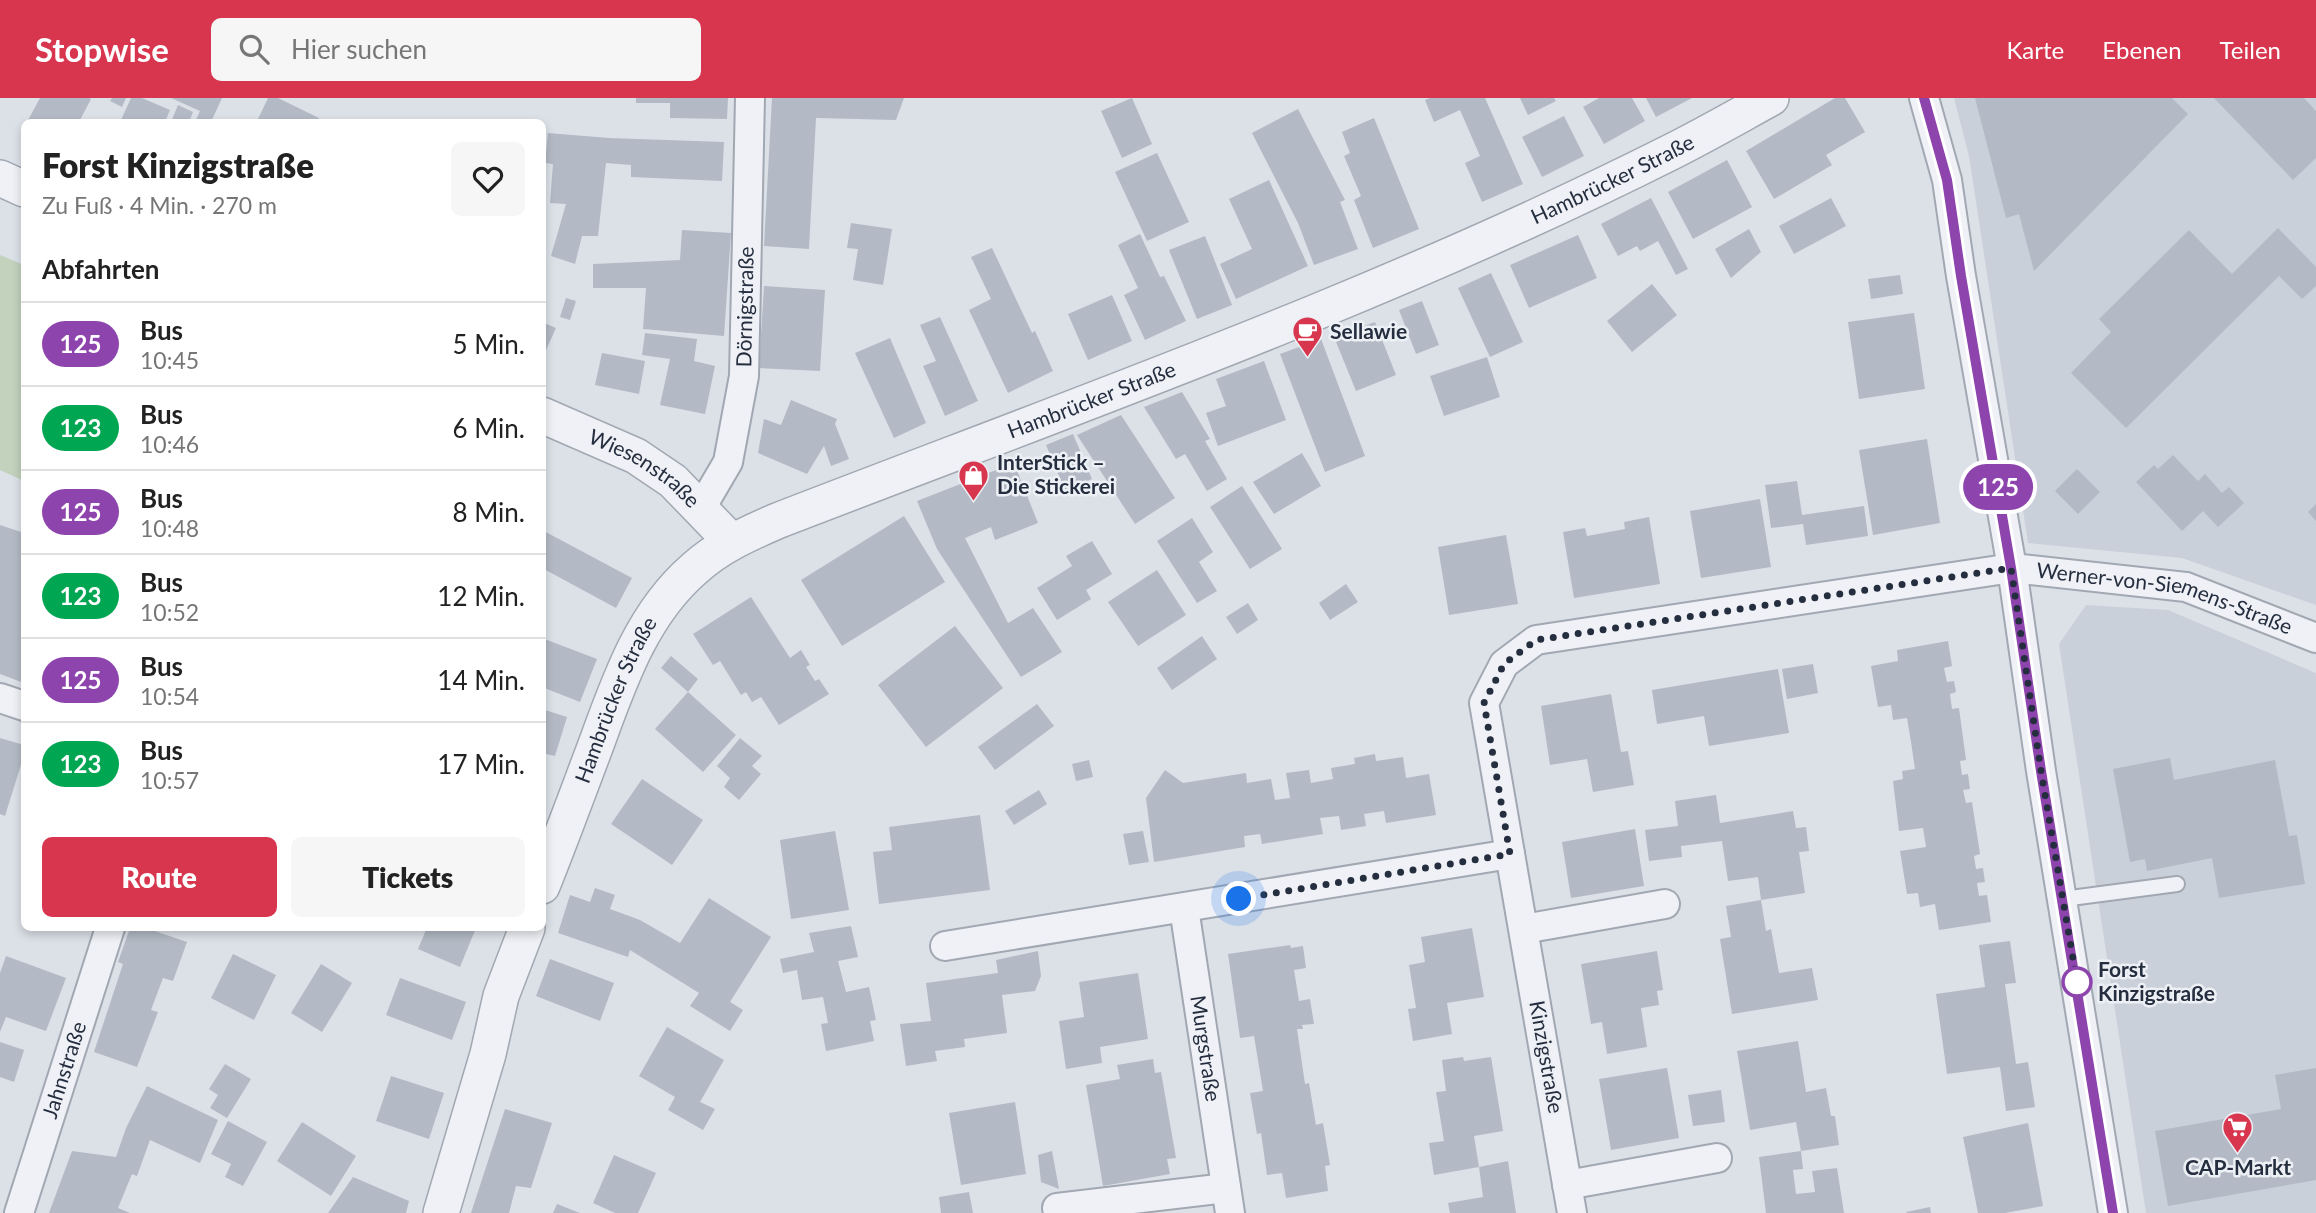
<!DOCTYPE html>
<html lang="de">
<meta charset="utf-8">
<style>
body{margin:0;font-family:Lato,sans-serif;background:#f6f6f6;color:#222;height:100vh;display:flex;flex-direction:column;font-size:26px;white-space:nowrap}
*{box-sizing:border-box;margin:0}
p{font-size:23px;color:#767676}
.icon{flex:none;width:38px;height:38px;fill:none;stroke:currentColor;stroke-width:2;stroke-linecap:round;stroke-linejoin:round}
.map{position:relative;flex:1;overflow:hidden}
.sheet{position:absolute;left:21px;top:21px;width:525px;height:812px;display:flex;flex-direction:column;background:#fff;border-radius:10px;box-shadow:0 4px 10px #0003}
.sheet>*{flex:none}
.badge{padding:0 14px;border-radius:23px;font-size:24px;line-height:46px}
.you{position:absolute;width:35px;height:35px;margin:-18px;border:5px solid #fff;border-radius:50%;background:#1a73e8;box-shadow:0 0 0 10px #1a73e833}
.map>.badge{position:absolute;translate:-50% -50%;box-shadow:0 0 0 4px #fff}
h2{padding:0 21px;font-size:26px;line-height:63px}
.round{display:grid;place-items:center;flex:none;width:74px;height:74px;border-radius:10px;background:#f6f6f6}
.head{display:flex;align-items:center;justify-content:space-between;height:119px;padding:0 21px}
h1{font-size:33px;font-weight:800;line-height:52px}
.cta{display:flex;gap:14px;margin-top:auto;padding:14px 21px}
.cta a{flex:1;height:80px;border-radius:10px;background:#d7364e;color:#fff;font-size:28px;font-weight:800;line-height:80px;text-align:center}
.cta a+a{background:#f6f6f6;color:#222}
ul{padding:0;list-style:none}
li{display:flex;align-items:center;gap:21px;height:84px;padding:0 21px;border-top:2px solid #e0e0e0}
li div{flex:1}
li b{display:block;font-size:26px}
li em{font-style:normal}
li .badge{min-width:77px;font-weight:700;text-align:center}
header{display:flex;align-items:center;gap:42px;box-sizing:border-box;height:98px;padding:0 35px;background:#d7364e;color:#fff}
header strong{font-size:33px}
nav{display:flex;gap:38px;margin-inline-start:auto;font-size:24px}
.search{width:490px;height:63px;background:#f6f6f6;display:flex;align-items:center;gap:18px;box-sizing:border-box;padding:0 24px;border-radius:10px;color:#767676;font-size:26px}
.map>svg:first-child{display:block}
.built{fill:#cad0da}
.green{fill:#c2d2bd}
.building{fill:#b3bac5}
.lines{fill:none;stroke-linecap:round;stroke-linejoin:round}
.service-casing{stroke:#a1a8b2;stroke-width:18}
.minor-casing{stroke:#a1a8b2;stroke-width:32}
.tertiary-casing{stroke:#a1a8b2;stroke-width:38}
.service{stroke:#eff1f6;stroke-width:14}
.minor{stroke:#eff1f6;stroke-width:28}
.tertiary{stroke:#eff1f6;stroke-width:35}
.line-casing{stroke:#fff;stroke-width:16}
.line{stroke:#8e44ad;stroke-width:10}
.walk{stroke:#252e3f;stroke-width:7;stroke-dasharray:0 12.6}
.stop-dot{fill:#fff;stroke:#8e44ad;stroke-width:3.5}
.labels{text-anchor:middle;stroke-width:5;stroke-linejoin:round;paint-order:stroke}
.street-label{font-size:21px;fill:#252e3f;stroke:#ecf0f5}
.poi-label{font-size:21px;font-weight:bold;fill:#252e3f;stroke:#ecf0f5;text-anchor:start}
.stop-label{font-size:21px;font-weight:bold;fill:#252e3f;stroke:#ecf0f5;text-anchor:start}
</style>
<header>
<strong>Stopwise</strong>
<div class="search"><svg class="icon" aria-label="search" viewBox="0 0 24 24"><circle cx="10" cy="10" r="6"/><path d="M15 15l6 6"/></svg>Hier suchen</div>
<nav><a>Karte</a><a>Ebenen</a><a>Teilen</a></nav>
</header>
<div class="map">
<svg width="2316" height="1115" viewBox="0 0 2316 1115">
<rect width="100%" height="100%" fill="#dce1e8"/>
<path class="built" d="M1954 0H2316V507L2182 460 2028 445 1969 58Z
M2086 507 2168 512 2316 575V1115H2146L2059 546Z"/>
<path class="green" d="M0 157 24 167V383L0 372Z"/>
<path class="building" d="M40 0H89L91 1 79 24H27Z
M112 0H126L122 9 110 3Z
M131 0H142L170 12 165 24H120Z
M171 0H222L211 24H195L200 13Z
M268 0H278L319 20 316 24H266L258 21Z
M636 0H728L727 21 670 20V5H636Z
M772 0H904L896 22 816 20 809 151 764 148Z
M1132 0 1152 46 1122 60 1101 13Z
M1430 0H1485L1523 86 1482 104 1465 65 1480 58 1460 12 1434 24 1425 2Z
M1520 0H1554L1556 3 1528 17Z
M1599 0H1632L1645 23 1604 46 1583 9Z
M1646 0H1692L1656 19Z
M1835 0H1845L1865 34 1826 57 1832 67 1774 101 1746 53Z
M1975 0H2172L2188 16 2034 173 2019 116 2006 120Z
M2214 0H2304L2316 13V60L2293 82Z
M178 7 193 14 189 24H171Z
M1298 11 1345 102 1340 104 1358 151 1314 167 1298 125 1252 35Z
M1564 18 1584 58 1542 79 1522 39Z
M1374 20 1419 131 1373 150 1354 102 1361 98 1344 58 1350 55 1342 34Z
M548 35 609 40 724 44 722 83 631 79V67L606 65 598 138H582L575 166 551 158 566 106 550 105 553 66 545 65Z
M1157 55 1189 124 1147 143 1115 74Z
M1727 62 1752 109 1693 141 1668 94Z
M1269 82 1308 168 1236 201 1220 166 1252 151 1229 101Z
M1651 100 1688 171 1676 177 1658 143 1640 153 1637 148 1618 158 1601 126Z
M1831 100 1846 128 1794 156 1779 128Z
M851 125 892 131 883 187 853 182 858 151 847 150Z
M2278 130 2316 169V188L2302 201 2279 178 2126 330 2071 275 2111 234 2099 221 2189 132 2232 176Z
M1749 131 1761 154 1731 180 1715 151Z
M682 132 731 135 724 238 643 231 646 190H593V166L680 162Z
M1140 136 1160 179 1164 178 1186 223 1145 242 1124 197 1138 190 1118 147Z
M1578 137 1597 180 1529 210 1510 167Z
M1205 138 1232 207 1197 221 1169 152Z
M992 150 1032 235 1035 233 1053 273 1008 295 969 212 991 201 971 159Z
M1491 175 1523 244 1490 259 1458 190Z
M1900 177 1903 196 1871 201 1868 181Z
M1652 186 1677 217 1632 254 1607 223Z
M764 188 825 192 820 273 759 270Z
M1112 197 1132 243 1088 262 1068 216Z
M566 200 576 203 570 222 560 219Z
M1422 203 1439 247 1416 256 1399 212Z
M1914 215 1925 291 1859 301 1848 224Z
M940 219 978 303 945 318 923 268 936 263 920 227Z
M542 224 556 230 542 261Z
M1375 224 1396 277 1356 293 1334 239Z
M645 235 697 241 694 263 715 268 705 316 660 307 670 261 642 257Z
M890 240 926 325 894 340 855 255Z
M1321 241 1365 358 1325 374 1280 256Z
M602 255 645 263 639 296 595 287Z
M1487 259 1500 299 1444 318 1430 278Z
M1264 263 1286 322 1218 348 1206 315 1226 308 1216 281Z
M1182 294 1210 341 1205 343 1227 381 1207 393 1185 356 1176 361 1144 309Z
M791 302 837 321 835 326 849 361 831 368 824 348 807 376 758 355 764 321 781 327Z
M1121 317 1175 400 1135 426 1077 337Z
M1073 336 1092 381 1065 392 1046 347Z
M1927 341 1940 425 1873 437 1859 352Z
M1302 355 1321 388 1274 416 1253 384Z
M2173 357 2198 383 2205 376 2222 395 2229 389 2244 405 2218 429 2203 413 2182 433 2136 384 2154 367 2158 371Z
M1014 365 1038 425 995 442 991 429 965 440 1008 525 1033 510 1062 554 1021 579 937 451 917 403Z
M2077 371 2100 394 2078 416 2055 393Z
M1797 383 1802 417 1864 408 1868 438 1806 447 1803 426 1771 430 1765 387Z
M1242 388 1282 451 1250 471 1210 409Z
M1760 401 1771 469 1701 480 1690 413Z
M2316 406V423L2308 414Z
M904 418 945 484 842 548 801 482Z
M1649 419 1660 486 1574 500 1563 434 1585 430 1587 438 1625 431 1624 424Z
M1192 420 1213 454 1199 464 1217 493 1197 505 1157 443Z
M0 427 24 435V585L0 576Z
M542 432 632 480 616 510 542 470Z
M1506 437 1518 506 1449 517 1438 449Z
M1092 443 1112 476 1086 492 1091 501 1057 522 1037 490 1072 468 1066 458Z
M1157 472 1186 517 1138 548 1108 504Z
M1346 486 1358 504 1330 522 1319 505Z
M751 499 790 560 801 552 810 567 806 569 815 583 819 581 829 596 779 627 761 599 752 604 746 594 741 597 720 563 713 567 693 536Z
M1248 505 1258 522 1237 536 1226 519Z
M955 528 1003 590 926 649 878 587Z
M1202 538 1217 561 1172 592 1157 570Z
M542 540 597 561 580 604 542 589Z
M1948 543 1952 568 1944 570 1947 584 1954 583 1956 594 1950 596 1952 611 1959 610 1966 662 1960 663 1962 677 1968 676 1970 691 1963 692 1966 705 1972 704 1980 756 1974 758 1976 771 1983 770 1985 784 1977 785 1979 798 1987 797 1991 824 1939 832 1935 806 1920 809 1918 795 1907 796 1900 753 1926 749 1923 730 1899 733 1893 683 1903 681 1902 673 1915 671 1911 644 1907 620 1893 622 1891 607 1878 609 1871 568 1898 563 1897 552Z
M671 558 698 581 688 594 661 570Z
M1813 566 1818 595 1787 601 1782 571Z
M1778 571 1789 635 1709 648 1704 618 1657 626 1652 592Z
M688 594 736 637 703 674 655 631Z
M1611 596 1621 654 1628 653 1634 687 1593 694 1587 661 1550 667 1541 608Z
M1037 606 1054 628 995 672 978 649Z
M542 611 567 619 555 658 542 655Z
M0 640 24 647V657L5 718 0 716Z
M740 640 762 658 752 668 761 676 739 702 724 689 730 680 717 668Z
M1375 656 1376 663 1403 659 1406 680 1429 676 1436 717 1386 725 1384 713 1364 716 1366 728 1341 732 1339 718 1320 720 1323 736 1262 746 1260 736 1244 738 1245 749 1154 764 1146 700 1165 672 1183 685 1246 675 1247 685 1271 681 1275 702 1290 700 1286 675 1309 672 1311 685 1333 681 1331 670 1355 666 1354 660Z
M2170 660 2174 682 2275 662 2289 738 2297 737 2305 786 2219 800 2212 760 2147 773 2145 761 2130 764 2113 671Z
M1089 662 1093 679 1076 683 1072 666Z
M642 681 703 722 672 767 611 726Z
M1039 692 1047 706 1014 727 1005 713Z
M1716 697 1720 725 1793 713 1796 730 1806 729 1809 753 1799 754 1805 795 1761 802 1766 833 1771 831 1779 875 1812 870 1818 902 1732 916 1720 841 1731 839 1726 808 1761 802 1758 779 1728 783 1722 743 1681 748 1682 759 1649 763 1645 732 1678 728 1675 703Z
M980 717 990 792 879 806 873 754 892 752 889 729Z
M1635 731 1644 788 1571 800 1562 744Z
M835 733 849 812 791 821 780 742Z
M1143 733 1149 764 1129 767 1123 736Z
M595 790 615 797 610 811 640 822 680 845 709 800 771 839 730 904 743 912 730 933 690 908 699 895 630 852 628 859 558 835 570 797 590 804Z
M851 828 858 859 838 863 846 894 869 889 876 922 870 923 874 943 826 953 821 926 828 925 823 899 802 902 797 872 783 875 780 861 814 854 809 835Z
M130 830H146L187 844 173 883 163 880 151 912 158 914 137 969 94 954 123 866 118 864Z
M419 830H476L460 869 418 851 426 832Z
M1472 830 1484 899 1447 905 1452 936 1413 943 1408 911 1416 910 1409 867 1425 864 1421 839Z
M2010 843 2016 885 2005 886 2016 966 2028 964 2035 1009 2006 1013 2000 969 1947 976 1936 896 1985 889 1979 847Z
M1290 847 1291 850 1303 848 1306 870 1294 872 1299 903 1310 901 1314 926 1302 927 1303 931H1297L1305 986 1309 985 1316 1027 1323 1025 1330 1067 1325 1068 1328 1093 1286 1100 1282 1075 1267 1077 1261 1035 1257 1036 1250 995 1263 993 1254 938 1240 940 1228 856Z
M1038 853 1041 878 1035 893 1002 897 1007 935 964 941 965 949 935 953 937 963 906 968 900 926 931 923 926 885 998 875 996 862Z
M1657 853 1663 892 1657 893 1659 907 1641 910 1647 949 1607 956 1602 924 1591 926 1581 866Z
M233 856 276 877 254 922 211 900Z
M6 858 66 880 46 933 6 919 0 934V875Z
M550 861 614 885 600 923 536 898Z
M321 866 352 885 322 934 291 915Z
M1138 875 1148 941 1100 949 1102 965 1066 971 1059 923 1084 919 1079 884Z
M400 880 466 904 452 942 386 917Z
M667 929 724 962 700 1004 715 1011 703 1032 668 1012 675 999 639 978Z
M1798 943 1806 994 1826 990 1831 1018H1835L1839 1047 1801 1053 1796 1024 1750 1032 1737 953Z
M0 944 24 952 14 984 0 979Z
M1463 959 1464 963 1491 959 1503 1033 1474 1038 1479 1069 1434 1077 1429 1045 1444 1043 1436 994 1446 993 1442 962Z
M1153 961 1155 975 1161 974 1176 1060 1167 1061 1170 1076 1103 1088 1086 987 1120 981 1117 967Z
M225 966 251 981 227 1020 210 1010 218 997 209 991Z
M1667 970 1679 1040 1611 1052 1599 981Z
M2316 970V1082L2168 1108 2155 1033 2281 1011 2275 977Z
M391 978 444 995 429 1041 376 1023Z
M147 988 218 1022 200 1065 150 1042 137 1078 132 1076 118 1110 130 1115H49L72 1053 116 1059 126 1030Z
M1721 992 1725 1024 1693 1028 1688 997Z
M1015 1004 1026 1076 961 1087 949 1015Z
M505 1011 552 1025 531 1090 516 1088 509 1115H471Z
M228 1023 267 1044 243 1088 225 1079 231 1066 211 1056Z
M302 1024 356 1058 331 1098 277 1063Z
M2028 1025 2043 1108 2005 1115H1978L1963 1039Z
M1052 1053 1059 1091 1041 1084 1038 1057Z
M1801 1053 1803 1071 1793 1072 1796 1096 1815 1094 1812 1073 1837 1070 1844 1115H1766L1759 1059Z
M614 1057 656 1075 638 1115H615L593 1105Z
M1508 1063 1516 1115H1450L1448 1105 1483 1099 1479 1069Z
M353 1079 409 1103 406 1115H328Z
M969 1094 973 1115H941L939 1099Z
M557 1106 580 1115H553Z
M1930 1109 1931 1115H1907L1906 1114Z"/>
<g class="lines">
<defs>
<path id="service" d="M2063 801 2177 786"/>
<g id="minor">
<path d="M1924 0 1947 82 1961 178 2012 470 2041 673 2113 1115"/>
<path id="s1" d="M701 410 728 364 744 278 750 0"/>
<path d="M0 600 24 608"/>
<path id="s2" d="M1184 810 1230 1115"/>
<path d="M1524 831 1665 806"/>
<path d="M945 848 1510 756"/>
<path d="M1567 1087 1717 1060"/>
<path d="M1057 1110 1226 1090"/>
<path id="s3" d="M19 1115 110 830"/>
<path id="s4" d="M1572 1115 1484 605 1504 566 1536 542 2012 470 2186 489 2316 540"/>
</g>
<g id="tertiary">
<path d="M0 80 24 91"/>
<path id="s5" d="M542 317 636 358 673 383 731 443"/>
<path id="s6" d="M542 788C560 743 577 697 594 652 618 587 640 518 694 471 718 449 747 436 777 423 1077 307 1383 199 1671 54 1705 37 1738 18 1771 0"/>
<path d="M441 1115 488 956 501 898 527 830"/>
</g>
</defs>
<use href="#service" class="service-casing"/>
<use href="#minor" class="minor-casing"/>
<use href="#tertiary" class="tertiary-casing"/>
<use href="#service" class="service"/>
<use href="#minor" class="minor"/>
<use href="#tertiary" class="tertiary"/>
</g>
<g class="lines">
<defs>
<path id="line" d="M1924 0 1947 82 1961 178 2011 470 2041 673 2113 1115"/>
</defs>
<use href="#line" class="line-casing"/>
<use href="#line" class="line"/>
<path class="walk" d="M1239 801 1510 756 1484 605 1504 566 1536 542 2011 470 2041 673 2077 884"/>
</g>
<defs>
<symbol id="cafe-pin" viewBox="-11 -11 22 30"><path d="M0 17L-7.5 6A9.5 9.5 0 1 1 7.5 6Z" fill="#d7364e" stroke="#ecf0f5"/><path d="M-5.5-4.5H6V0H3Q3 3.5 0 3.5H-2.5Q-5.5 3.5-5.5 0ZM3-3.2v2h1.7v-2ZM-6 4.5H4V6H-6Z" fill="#fff"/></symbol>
<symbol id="shop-pin" viewBox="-11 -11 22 30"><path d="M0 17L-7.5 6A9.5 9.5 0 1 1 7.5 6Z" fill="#d7364e" stroke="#ecf0f5"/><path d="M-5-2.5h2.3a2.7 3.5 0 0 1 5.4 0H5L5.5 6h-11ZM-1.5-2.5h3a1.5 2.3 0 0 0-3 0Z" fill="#fff"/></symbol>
<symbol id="supermarket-pin" viewBox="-11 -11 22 30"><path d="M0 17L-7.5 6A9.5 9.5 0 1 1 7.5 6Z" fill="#d7364e" stroke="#ecf0f5"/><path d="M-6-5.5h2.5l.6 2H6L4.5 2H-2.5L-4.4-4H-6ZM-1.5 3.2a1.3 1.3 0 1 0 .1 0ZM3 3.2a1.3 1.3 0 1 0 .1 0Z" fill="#fff"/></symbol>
</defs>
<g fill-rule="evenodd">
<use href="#cafe-pin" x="1290" y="216" width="35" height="47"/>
<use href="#shop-pin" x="956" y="360" width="35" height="47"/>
<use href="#supermarket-pin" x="2220" y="1012" width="35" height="47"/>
</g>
<circle class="stop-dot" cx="2077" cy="884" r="14"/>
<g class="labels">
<g class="street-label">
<text dy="7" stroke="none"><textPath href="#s6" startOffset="1354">Hambrücker Straße</textPath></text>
<text dy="7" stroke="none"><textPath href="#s1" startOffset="210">Dörnigstraße</textPath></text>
<text dy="7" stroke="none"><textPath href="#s6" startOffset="788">Hambrücker Straße</textPath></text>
<text dy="7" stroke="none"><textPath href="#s5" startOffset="116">Wiesenstraße</textPath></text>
<text dy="7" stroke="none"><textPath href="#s4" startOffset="1239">Werner-von-Siemens-Straße</textPath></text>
<text dy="7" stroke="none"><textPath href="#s6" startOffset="200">Hambrücker Straße</textPath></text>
<text dy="7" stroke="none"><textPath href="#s2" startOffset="142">Murgstraße</textPath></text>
<text transform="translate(1546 959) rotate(80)" y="7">Kinzigstraße</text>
<text dy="7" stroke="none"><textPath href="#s3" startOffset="150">Jahnstraße</textPath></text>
</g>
<g class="poi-label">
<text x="1330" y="241">Sellawie</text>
<text x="997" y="372">InterStick –<tspan x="997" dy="24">Die Stickerei</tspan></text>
<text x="2238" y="1077" text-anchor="middle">CAP-Markt</text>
</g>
<g class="stop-label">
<text x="2098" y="879">Forst<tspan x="2098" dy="24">Kinzigstraße</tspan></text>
</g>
</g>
</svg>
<div class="you" style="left:1239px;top:801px"></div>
<b class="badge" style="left:1998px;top:389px;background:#8e44ad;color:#fff">125</b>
<section class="sheet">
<div class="head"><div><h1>Forst Kinzigstraße</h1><p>Zu Fuß · 4 Min. · 270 m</p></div><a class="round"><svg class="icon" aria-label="heart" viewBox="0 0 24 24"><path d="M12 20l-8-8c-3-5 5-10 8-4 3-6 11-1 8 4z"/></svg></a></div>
<h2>Abfahrten</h2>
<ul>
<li><span class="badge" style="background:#8e44ad;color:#fff">125</span><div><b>Bus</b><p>10:45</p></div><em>5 Min.</em></li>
<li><span class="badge" style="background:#00a651;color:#fff">123</span><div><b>Bus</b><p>10:46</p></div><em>6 Min.</em></li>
<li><span class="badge" style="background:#8e44ad;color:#fff">125</span><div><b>Bus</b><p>10:48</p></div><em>8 Min.</em></li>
<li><span class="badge" style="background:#00a651;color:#fff">123</span><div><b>Bus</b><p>10:52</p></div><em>12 Min.</em></li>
<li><span class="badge" style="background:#8e44ad;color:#fff">125</span><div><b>Bus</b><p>10:54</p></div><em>14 Min.</em></li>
<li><span class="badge" style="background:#00a651;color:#fff">123</span><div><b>Bus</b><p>10:57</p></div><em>17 Min.</em></li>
</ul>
<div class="cta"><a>Route</a><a>Tickets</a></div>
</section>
</div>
